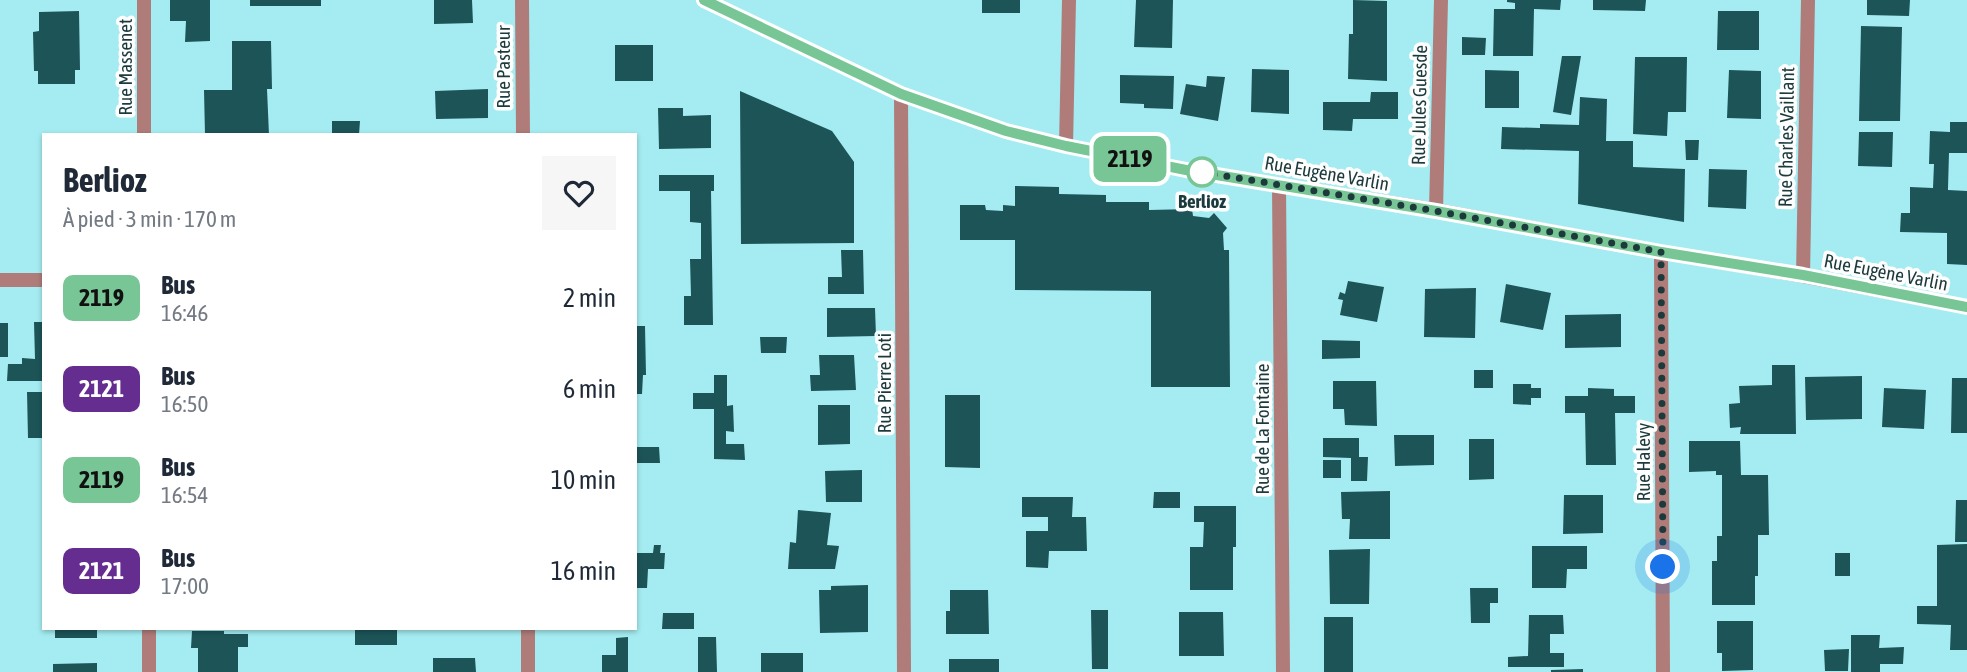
<!DOCTYPE html>
<html lang="fr">
<meta charset="utf-8">
<style>
body{margin:0;font-family:"Asap Condensed",sans-serif;background:#f6f6f7;color:#1f2937;height:100vh;display:flex;flex-direction:column;font-size:26px;white-space:nowrap}
*{box-sizing:border-box;margin:0}
p{font-size:23px;color:#747a83}
.icon{flex:none;width:38px;height:38px;fill:none;stroke:currentColor;stroke-width:2;stroke-linecap:round;stroke-linejoin:round}
.map{position:relative;flex:1;overflow:hidden}
.drawer{position:absolute;left:42px;top:133px;width:595px;height:497px;display:flex;flex-direction:column;background:#fff;border-radius:0px;box-shadow:0 2px 5px #0004}
.drawer>*{flex:none}
.badge{padding:0 14px;border-radius:10px;font-size:24px;line-height:46px}
.you{position:absolute;width:35px;height:35px;margin:-18px;border:5px solid #fff;border-radius:50%;background:#1a73e8;box-shadow:0 0 0 10px #1a73e833}
.map>.badge{position:absolute;translate:-50% -50%;box-shadow:0 0 0 4px #fff}
.round{display:grid;place-items:center;flex:none;width:74px;height:74px;border-radius:0px;background:#f6f6f7}
.head{display:flex;align-items:center;justify-content:space-between;height:119px;padding:0 21px}
h1{font-size:33px;font-weight:700;line-height:52px}
ul{padding:0;list-style:none}
li{display:flex;align-items:center;gap:21px;height:91px;padding:0 21px}
li div{flex:1}
li b{display:block;font-size:26px}
li em{font-style:normal}
li .badge{min-width:77px;font-weight:700;text-align:center}
.map>svg:first-child{display:block}
.building{fill:#1c5458}
.lines{fill:none;stroke-linecap:round;stroke-linejoin:round}
.minor{stroke:#af7c79;stroke-width:14}
.line-casing{stroke:#fff;stroke-width:16}
.line{stroke:#78c696;stroke-width:10}
.walk{stroke:#1c3a3c;stroke-width:7;stroke-dasharray:0 12.6}
.stop-dot{fill:#fff;stroke:#78c696;stroke-width:3.5}
.labels{text-anchor:middle;stroke-width:7;stroke-linejoin:round;paint-order:stroke}
.street-label{font-size:19px;fill:#1c3a3c;stroke:#fefefe}
.stop-label{font-size:19px;font-weight:bold;fill:#1c3a3c;stroke:#fefefe}
</style>
<div class="map">
<svg width="1967" height="672" viewBox="0 0 1967 672">
<rect width="100%" height="100%" fill="#a4ecf1"/>
<path class="building" d="M170 0H210V41L185 42 186 21H170Z
M250 0H321V6H250Z
M434 0H472L473 23 434 24Z
M982 0H1020V13H982Z
M1136 0H1173L1172 48 1134 47Z
M1353 0 1387 1V81L1348 79 1349 34H1353Z
M1507 0H1561L1560 10 1534 9 1533 56H1493L1494 9H1515V3L1507 2Z
M1593 0H1646L1645 11 1593 10Z
M1867 0H1910L1909 16 1867 15Z
M79 11 80 70H75V84H38V71H34L33 32 39 31V12Z
M1718 11H1759V50H1717Z
M1861 26 1902 27 1900 121H1859Z
M1462 37 1486 38 1485 55H1462Z
M232 41H271L272 89H267L269 135H205L204 90H232Z
M615 45H653V81H615Z
M1562 56H1581L1571 115 1553 112Z
M1635 57H1687L1686 112H1668L1667 136 1633 134Z
M1252 69 1289 70V114L1251 112Z
M1485 70 1519 71V108H1485Z
M1729 70 1761 71V119L1727 118Z
M1120 75 1174 76 1173 109 1144 108V104L1120 103Z
M1207 76 1225 77 1218 121 1180 114 1186 84 1206 87Z
M488 89V118L436 119 435 91Z
M740 91 832 131 854 162V243L741 244Z
M1371 92H1398V119H1353L1352 131 1323 130V102H1370Z
M1580 97 1607 99 1606 141H1633V167L1685 169 1684 222 1578 204 1579 151 1501 149 1502 127 1540 128V124L1579 125Z
M658 108H683V116L711 115V148L659 149Z
M332 121H360L359 135H332Z
M1950 122H1967V153H1949L1948 188V190L1967 191V265L1947 264V233L1900 232 1901 213H1910V187L1933 188 1934 164H1929L1930 131 1950 132Z
M1859 132H1893L1892 167 1858 166Z
M1685 140H1699L1698 160H1686Z
M1709 169 1747 170 1746 209 1708 207Z
M659 175H714V191H711L713 325H684V296H691L690 259H701V223L690 222V191H659Z
M1015 186 1059 187V194L1106 195V202H1149V210L1192 209 1193 216 1209 218 1214 213 1227 228 1223 233 1224 250H1229L1230 387H1151V291L1015 290V240H960V205H985L986 210 1003 211V205L1015 206Z
M841 250H863L864 294H828V277H842Z
M1348 281 1384 287 1377 322 1340 315 1343 300 1338 299 1340 292 1345 294Z
M1506 284 1551 293 1543 330 1500 322Z
M1476 288 1475 338 1424 337 1425 289Z
M827 308H875L876 336 827 337Z
M1621 314V347L1565 348V315Z
M34 322H44V381H7L8 364H22V358L35 359Z
M0 323H8V357H0Z
M635 326H645L646 375H643L642 394H635Z
M760 337H787L786 353H761Z
M1322 340 1360 341V358L1322 359Z
M819 355H854L856 390 811 391 810 375H820Z
M1772 365H1795L1796 434H1740L1741 427 1730 428 1729 404 1740 403 1739 386 1772 385Z
M1474 370H1493V388H1474Z
M714 375H727V406L733 405 734 432 726 431V444H744L745 460 714 459V409H693V393H714Z
M1862 376V419L1806 420 1805 377Z
M1952 378H1967V433H1951Z
M1333 381H1376L1377 426 1345 425 1344 409H1333Z
M1513 384H1531V388H1541V398H1531V405L1513 404Z
M1588 388 1614 389V396H1635V413H1615L1616 465H1586L1585 413H1565V396H1588Z
M1884 388 1926 390 1924 429 1882 427Z
M27 392H44V438H28Z
M945 395H980V468L945 467Z
M818 405H850V444L818 445Z
M1394 435H1434V465L1395 466Z
M1323 438H1359V457H1368L1367 481H1351V458L1323 457Z
M1469 439H1494V479L1469 480Z
M1689 441H1740L1741 475H1768L1769 535H1758V576H1755V605H1712V561H1717V536H1722V475H1716V471L1689 472Z
M635 447H659L660 463H635Z
M1323 460H1341V478H1323Z
M862 470V502H826L825 471Z
M1390 491V539H1349L1350 519H1342L1341 492Z
M1154 492H1180V508H1153Z
M1564 495H1603V533L1563 534Z
M1022 497H1073L1072 517H1086L1087 551H1049L1048 568 1026 567V531H1048V517H1022Z
M1956 500H1967V542H1955Z
M1194 506H1236V547H1233V590H1190V547H1203L1204 522H1194Z
M798 510 831 513 827 545 839 546 835 569H788L790 542 796 543Z
M1967 544V650H1950L1951 625 1917 624V606H1937V545Z
M654 545H661L660 553H665L664 569H648L647 588H635V553H653Z
M1532 546H1587V569H1567L1566 588H1532Z
M1370 549 1369 604H1330L1329 550Z
M1835 553H1850V576H1835Z
M868 585V632L820 633 819 590H831V586Z
M1470 588H1498V603H1490V623H1471Z
M950 590H988L989 634H946V611H950Z
M1091 610H1108V669H1092Z
M1179 612H1223L1224 656H1179Z
M663 613H694V629H662Z
M1529 615H1563L1564 634H1550V653H1564V667H1508V657L1528 656Z
M1324 617H1353V672H1324Z
M1717 621H1753V670L1722 671V653H1717Z
M55 628H97V638H55Z
M355 628H397V645H355Z
M192 631H224V634H248V647H238V672H198V648H191Z
M1851 635H1880L1879 648 1904 647 1903 664H1880V672H1851Z
M628 637V672H602V655H616V638Z
M698 637H716L717 672H698Z
M1849 649 1848 671H1825L1824 650Z
M761 653H803V672H761Z
M433 658H475L476 672H433Z
M949 659H999V672H949Z
M97 663V672H53V664Z
M1583 669V672H1551V670Z"/>
<g class="lines">
<path class="minor" d="M144 0V135
M522 0 523 135
M704 0 901 94 1006 131 1066 146 1186 170 1436 210 1661 252 1803 276 1967 307
M901 94 904 672
M1066 146 1069 0
M1279 185 1283 672
M1436 210 1441 0
M1661 252 1663 672
M1803 276 1808 0
M0 280H44
M149 628V672
M528 628V672"/>
</g>
<g class="lines">
<defs>
<path id="line" d="M704 0 901 94 1006 131 1066 146 1186 170 1436 211 1661 252 1803 275 1967 307"/>
</defs>
<use href="#line" class="line-casing"/>
<use href="#line" class="line"/>
<path class="walk" d="M1202 172 1436 211 1661 252 1663 567"/>
</g>
<circle class="stop-dot" cx="1202" cy="172" r="14"/>
<g class="labels">
<g class="street-label">
<text transform="translate(125 67) rotate(-90)" y="7">Rue Massenet</text>
<text transform="translate(503 67) rotate(-90)" y="7">Rue Pasteur</text>
<text transform="translate(1419 105) rotate(-89)" y="7">Rue Jules Guesde</text>
<text transform="translate(1786 137) rotate(-89)" y="7">Rue Charles Vaillant</text>
<text transform="translate(1327 173) rotate(10)" y="7">Rue Eugène Varlin</text>
<text transform="translate(1886 272) rotate(11)" y="7">Rue Eugène Varlin</text>
<text transform="translate(884 383) rotate(-90)" y="7">Rue Pierre Loti</text>
<text transform="translate(1262 429) rotate(-90)" y="7">Rue de La Fontaine</text>
<text transform="translate(1643 462) rotate(-90)" y="7">Rue Halevy</text>
</g>
<g class="stop-label">
<text x="1202" y="208">Berlioz</text>
</g>
</g>
</svg>
<div class="you" style="left:1663px;top:567px"></div>
<b class="badge" style="left:1130px;top:159px;background:#78c696;color:#111">2119</b>
<section class="drawer">
<div class="head"><div><h1>Berlioz</h1><p>À pied · 3 min · 170 m</p></div><a class="round"><svg class="icon" aria-label="heart" viewBox="0 0 24 24"><path d="M12 20l-8-8c-3-5 5-10 8-4 3-6 11-1 8 4z"/></svg></a></div>
<ul>
<li><span class="badge" style="background:#78c696;color:#111">2119</span><div><b>Bus</b><p>16:46</p></div><em>2 min</em></li>
<li><span class="badge" style="background:#662d91;color:#fff">2121</span><div><b>Bus</b><p>16:50</p></div><em>6 min</em></li>
<li><span class="badge" style="background:#78c696;color:#111">2119</span><div><b>Bus</b><p>16:54</p></div><em>10 min</em></li>
<li><span class="badge" style="background:#662d91;color:#fff">2121</span><div><b>Bus</b><p>17:00</p></div><em>16 min</em></li>
</ul>
</section>
</div>
